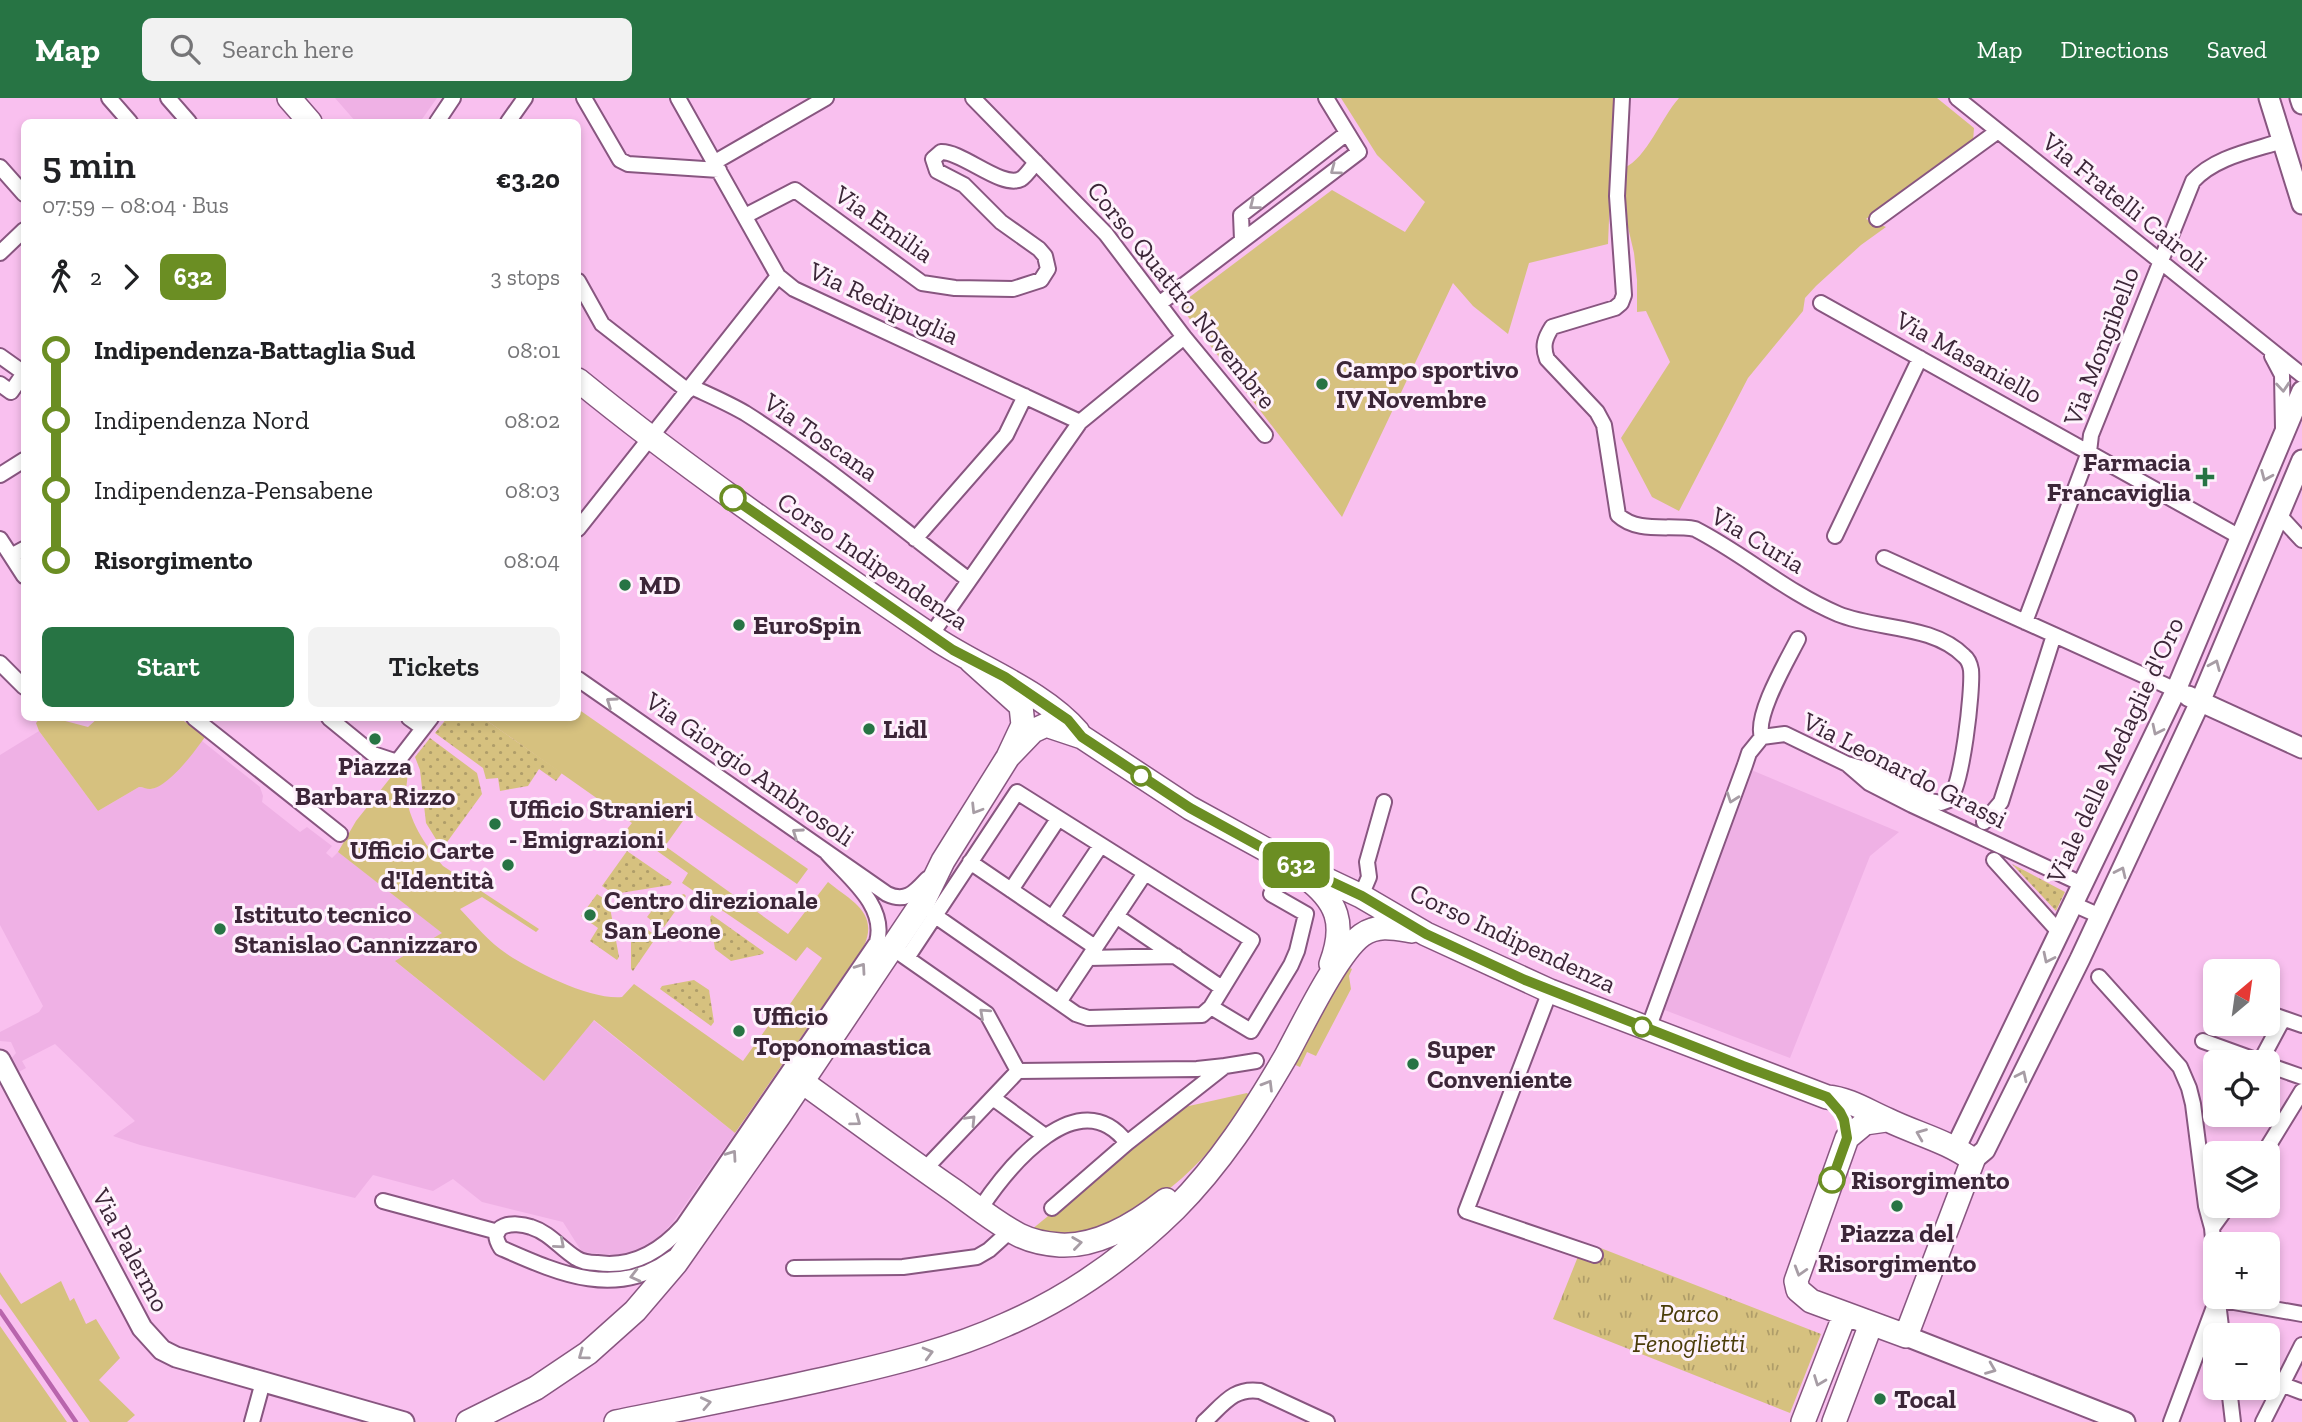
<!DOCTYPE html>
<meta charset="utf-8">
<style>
body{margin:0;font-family:"Zilla Slab",serif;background:#f2f2f2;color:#202124;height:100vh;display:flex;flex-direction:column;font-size:26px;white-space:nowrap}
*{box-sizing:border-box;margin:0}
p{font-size:23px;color:#757577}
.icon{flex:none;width:38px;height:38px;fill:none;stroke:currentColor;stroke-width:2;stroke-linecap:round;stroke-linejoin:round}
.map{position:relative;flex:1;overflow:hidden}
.side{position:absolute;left:21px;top:21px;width:560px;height:602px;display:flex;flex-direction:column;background:#fff;border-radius:10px;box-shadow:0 4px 10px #0003}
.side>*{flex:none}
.badge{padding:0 14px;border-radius:10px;font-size:24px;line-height:46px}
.needle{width:46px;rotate:29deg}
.tools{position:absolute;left:2203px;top:861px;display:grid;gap:14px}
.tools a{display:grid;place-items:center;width:77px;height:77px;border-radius:10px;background:#fff;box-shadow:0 4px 10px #0003;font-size:35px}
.map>.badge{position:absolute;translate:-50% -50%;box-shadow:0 0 0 4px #fff}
.legs{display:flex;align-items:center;gap:10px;height:77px;padding:0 21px;font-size:23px}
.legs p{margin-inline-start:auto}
.overview{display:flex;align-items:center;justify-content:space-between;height:119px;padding:0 21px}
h1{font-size:38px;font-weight:600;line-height:52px}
.action{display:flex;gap:14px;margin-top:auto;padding:14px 21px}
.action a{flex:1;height:80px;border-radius:10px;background:#277444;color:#fff;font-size:28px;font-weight:600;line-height:80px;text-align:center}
.action a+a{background:#f2f2f2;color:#202124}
ul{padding:0 21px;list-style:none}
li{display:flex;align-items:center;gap:24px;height:70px;font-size:26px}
li i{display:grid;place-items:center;width:10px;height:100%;margin:0 9px;background:currentColor}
li i::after{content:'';width:18px;height:18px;margin:-9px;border:5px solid;border-radius:50%;background:#fff}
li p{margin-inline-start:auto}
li:first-child i{background:linear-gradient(#0000 50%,currentColor 0)}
li:last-child i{background:linear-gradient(currentColor 50%,#0000 0)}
header{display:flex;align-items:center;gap:42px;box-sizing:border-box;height:98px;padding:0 35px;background:#277444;color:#fff}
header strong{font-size:33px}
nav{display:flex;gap:38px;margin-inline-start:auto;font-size:24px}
.search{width:490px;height:63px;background:#f2f2f2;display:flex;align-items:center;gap:18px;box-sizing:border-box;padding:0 24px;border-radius:10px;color:#757577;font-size:26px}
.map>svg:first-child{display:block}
.built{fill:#efb1e5}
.grass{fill:#d6c17f}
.park{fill:url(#park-tufts)}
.garden{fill:url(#garden-dots)}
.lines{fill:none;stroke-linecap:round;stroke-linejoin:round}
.stream{stroke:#b965ad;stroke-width:4.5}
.street-casing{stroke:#885680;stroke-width:18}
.secondary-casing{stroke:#885680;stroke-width:23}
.primary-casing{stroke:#885680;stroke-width:26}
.street{stroke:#fff;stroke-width:14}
.secondary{stroke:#fff;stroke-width:19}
.primary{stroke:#fff;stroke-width:23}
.oneway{stroke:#a79da5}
.line-1-casing{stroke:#fff;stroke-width:16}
.line-1{stroke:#6b8e23;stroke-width:10}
.poi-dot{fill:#277444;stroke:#fef2fc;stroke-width:2.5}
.stop-1-dot{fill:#fff;stroke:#6b8e23;stroke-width:3.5}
.labels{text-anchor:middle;stroke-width:6;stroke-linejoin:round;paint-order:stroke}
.street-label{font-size:26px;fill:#3c2638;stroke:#fef2fc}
.poi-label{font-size:26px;font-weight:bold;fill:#3c2638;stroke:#fef2fc;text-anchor:start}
.stop-label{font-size:26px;font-weight:bold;fill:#3c2638;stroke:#fef2fc;text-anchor:start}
.park-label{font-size:26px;font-style:italic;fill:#4a3c09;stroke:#fef2fc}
</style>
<header>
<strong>Map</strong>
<div class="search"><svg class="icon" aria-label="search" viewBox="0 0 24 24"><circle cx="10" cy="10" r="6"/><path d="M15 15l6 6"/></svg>Search here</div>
<nav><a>Map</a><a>Directions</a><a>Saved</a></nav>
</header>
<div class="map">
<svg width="2302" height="1324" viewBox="0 0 2302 1324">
<defs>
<pattern id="park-tufts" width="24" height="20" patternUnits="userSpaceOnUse" patternTransform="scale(1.75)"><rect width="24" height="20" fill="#d6c17f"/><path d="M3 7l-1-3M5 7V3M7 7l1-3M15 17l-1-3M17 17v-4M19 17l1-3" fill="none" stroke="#af9d69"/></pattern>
<pattern id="garden-dots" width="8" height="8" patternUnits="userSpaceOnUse" patternTransform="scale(1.75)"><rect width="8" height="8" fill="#d6c17f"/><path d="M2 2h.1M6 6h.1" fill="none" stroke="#af9d69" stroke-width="1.8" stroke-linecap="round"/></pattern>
</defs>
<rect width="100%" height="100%" fill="#f9c0ef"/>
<path class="built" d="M335 0H437L420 24H356Z
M39 633 98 713 139 689 152 691 158 688 172 678 202 643 260 689 263 698 262 704 300 734 307 729 332 748 326 755 332 760 338 754 443 835 396 864 544 983 593 922 735 1035 673 1124 656 1142 639 1153 615 1157 582 1154 563 1124 482 1104 453 1081 433 1093 373 1077 355 1100 140 1047 113 1038 135 1023 55 946 22 963 26 970 17 975 10 962 16 955 11 944 0 943V934L39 914 43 908 0 827V657Z
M1749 671 1899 734 1870 758 1790 960 1662 911Z"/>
<path class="grass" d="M1341 0H1614L1608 146 1529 165 1508 236 1473 208 1453 185 1342 419 1179 207 1332 92 1405 134 1425 104 1377 57Z
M1679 0H1937L1974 30 1973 44 1866 121 1886 129 1861 147 1816 188 1805 200 1803 213 1748 280 1679 413 1652 399 1621 340 1670 264 1646 213 1637 214V182L1634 155 1627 125 1624 70C1647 60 1661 20 1679 0Z
M578 611 808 771 797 786 690 713 665 748 788 836 828 784C851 803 879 814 864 848L735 1035 594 922 544 983 395 863 442 835 338 754 356 723 395 674 406 672C409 680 406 685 406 694 408 722 425 747 443 768L539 831 536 834 482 799 460 811C475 827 489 844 507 856 533 873 591 902 622 899L634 886 743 963 771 924 775 926 783 916 779 913 786 911 790 906 822 860 807 849 796 863 682 785 688 775 639 740 635 744 623 736 632 725 483 620H578Z
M40 620H54L88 629 98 620H180L205 639C195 653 168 690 150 691 146 691 143 689 139 689L98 713 39 633 36 625Z
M1367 842 1350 870 1352 871 1349 878 1351 891 1316 958 1307 954 1300 969 1291 965 1360 848Z
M1247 995 1251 999C1211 1057 1160 1113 1089 1134 1070 1140 1050 1135 1031 1132L1180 1010Z
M0 1174 21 1206 61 1183 70 1203 74 1200 86 1226 96 1221 120 1260 99 1282 135 1317 127 1324H90L0 1196Z
M0 1228 67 1324H0Z"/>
<path class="park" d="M1598 1149 1821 1236 1790 1315 1553 1221 1579 1156 1593 1161Z"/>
<path class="garden" d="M447 620H483L562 675 556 683 539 671 528 688 500 693 498 680 486 681 483 670 435 635Z
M430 640 477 675 482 696 442 751 426 725 420 672 415 659Z
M627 753 672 784 670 787 614 796 602 788Z
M2012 766 2065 794 2056 813Z
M597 796 609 804 619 859 617 862 590 843 598 830 581 818Z
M684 796 686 798 664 829H660L647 819 657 806Z
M712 817 764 854 763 856 731 863 715 851 710 819Z
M641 827 655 837V841L633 873 631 871V841Z
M694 882 709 892 714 924 711 928 660 891 662 888Z"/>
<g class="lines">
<path class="stream" d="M0 1213 76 1324"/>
<defs>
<path id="street" d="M109 0 130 24
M168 0 189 24
M584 0 620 62 628 66 719 72
M678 0 778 178 794 191 1080 324
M973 0 1106 136 1184 239 1265 337
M1622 0 1617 98 1624 197 1621 205 1615 210 1552 229C1545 240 1542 248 1547 261L1597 314 1604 327 1618 417C1638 436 1670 426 1695 431 1744 456 1786 494 1838 516 1877 532 1932 526 1964 558 1968 561 1970 566 1971 572 1973 592 1962 690 1949 702L1941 705 1931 703 1875 674 1847 666
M1957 0 2302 277
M437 24 453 0
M508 24 525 0
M715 64 826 0
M0 69 24 96
M745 118 795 92 922 185 955 190 1013 191 1041 182 1048 171 1045 158 1039 151 1001 124 964 87 937 73 933 61 941 54C962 53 1002 91 1021 81 1026 78 1032 69 1036 64
M1877 121 1998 33
M1242 142 1241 117 1347 35
M0 155 24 132
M578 183 602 226 688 293
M1821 205 2240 439
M1159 206 1359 54 1326 0
M0 258 24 275 11 294 0 286
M2272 258 2282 277 2283 330
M692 289C709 297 728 305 745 315 824 365 895 426 969 482
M0 377 24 362
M2278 416 2302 442
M578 431 778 178
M1835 438 1920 260
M0 441 24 478
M915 441 1006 337 1025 298
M11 458 24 451
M1884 460 2176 592
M2025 524 2089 354 2091 337 2193 83C2215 59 2251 53 2282 43
M931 537 1080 324 1184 239
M0 565 24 589
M578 581 887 796C906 805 915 794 927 781
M194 620 340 736
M329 620 373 656 397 664 431 620
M409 620 423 630
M1762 639C1754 618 1788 561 1798 541
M1984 724 2001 704 2054 537
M1994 762 2060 835
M970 764 1095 849
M1011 792 1058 721
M1361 798 1369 779 1367 764 1384 704
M2073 806 2100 818
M1116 818 1222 890
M1052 820 1101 747
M901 856 987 916 1018 973
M907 860 1017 694 1252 842 1211 909 1202 917 1088 920 1076 916 934 817
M1089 860 1176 858
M2099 879 2180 969 2189 990 2193 1006 2206 1108 2212 1130 2216 1175
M1550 893 1466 1113 1595 1157
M1059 904 1145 775
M1211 909 1251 933 1291 867 1297 853 1306 816 1271 796
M2268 915 2302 927
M1648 931 1745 667 1749 655 1762 639 1785 636 1847 666 1869 685 1912 707 2082 786
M2203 943 2261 964
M2260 964 2283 921
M2268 967 2302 979
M993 1000 1045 1038
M2264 1055 2302 993
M924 1072 1018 973 1197 971 1225 968
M383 1103 498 1134
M1052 1110 1127 1045 1225 968 1256 963
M980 1111C1008 1069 1079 981 1127 1045
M2212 1130 2228 1108
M672 1160C616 1202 558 1175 501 1150 485 1126 514 1123 531 1129 550 1135 560 1150 576 1160 582 1164 589 1165 597 1165 632 1170 660 1154 683 1128L877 844C887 808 849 780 827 755
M794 1170 903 1169 977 1159 989 1152 1011 1132
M2217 1201 2302 1216
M2218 1204 2222 1237
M2268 1281 2302 1294
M2229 1290 2233 1324
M252 1324 263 1284
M1204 1324C1223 1307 1233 1289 1260 1293L1327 1324
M2171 1324 2217 1201
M2263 1324 2302 1247"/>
<path id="secondary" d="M2269 0 2302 106
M2300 0 2302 6
M2188 598 2302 650
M0 962 142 1230 162 1252 176 1259 404 1324
M1956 1049 2176 592 2302 293
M1973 1062 1985 1052 2080 861 2200 604 2302 362
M1906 1238 2125 1324"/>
<path id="primary" d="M289 0 310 24
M578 282C692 375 814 458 936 541 981 571 1043 593 1078 634
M1008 659 1033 633 1046 627 1082 639 1190 710 1283 761 1361 798 1426 836 1550 893 1827 999C1850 1001 1867 1013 1888 1022 1917 1036 1947 1043 1973 1062L1906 1238 1811 1203 1798 1192 1796 1183 1847 1040 1865 1025 1886 1022
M1304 778C1338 803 1346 826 1331 866
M801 983C851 1019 901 1056 953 1092 974 1107 996 1125 1019 1137 1031 1143 1046 1146 1060 1147 1099 1149 1137 1125 1166 1102
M468 1324 536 1290 588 1255 635 1213 676 1165 779 1018 924 802 943 763 1008 659 1023 627 1021 608 971 563
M616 1324C690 1309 764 1295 838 1278 895 1265 952 1251 1005 1227 1068 1200 1126 1159 1175 1111 1220 1066 1254 1013 1286 958 1302 929 1337 855 1362 837 1378 826 1394 830 1412 833
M1803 1324 1845 1216
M1834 1324 1871 1226"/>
</defs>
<use href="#street" class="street-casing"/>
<use href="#secondary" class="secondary-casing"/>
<use href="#primary" class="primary-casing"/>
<use href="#street" class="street"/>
<use href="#secondary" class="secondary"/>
<use href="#primary" class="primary"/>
</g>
<defs><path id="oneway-chevron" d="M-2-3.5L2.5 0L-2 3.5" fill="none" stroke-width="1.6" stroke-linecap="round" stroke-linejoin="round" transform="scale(1.75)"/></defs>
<g class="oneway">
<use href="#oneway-chevron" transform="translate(1335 72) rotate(143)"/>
<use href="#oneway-chevron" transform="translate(1254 107) rotate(142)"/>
<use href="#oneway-chevron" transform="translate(2283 289) rotate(85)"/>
<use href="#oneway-chevron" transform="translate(2266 378) rotate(113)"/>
<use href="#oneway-chevron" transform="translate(2215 567) rotate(-67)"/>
<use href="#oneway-chevron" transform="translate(611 604) rotate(-145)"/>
<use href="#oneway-chevron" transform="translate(2157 632) rotate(116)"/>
<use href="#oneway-chevron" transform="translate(1732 700) rotate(110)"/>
<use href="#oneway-chevron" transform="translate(976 711) rotate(122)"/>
<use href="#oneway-chevron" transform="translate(797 735) rotate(-145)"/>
<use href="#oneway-chevron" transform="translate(2121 774) rotate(-65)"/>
<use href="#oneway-chevron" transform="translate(2048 860) rotate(116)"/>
<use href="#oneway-chevron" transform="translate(861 870) rotate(-55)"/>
<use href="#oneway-chevron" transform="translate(984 915) rotate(-138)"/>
<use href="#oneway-chevron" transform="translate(2022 978) rotate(-64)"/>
<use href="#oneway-chevron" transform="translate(1268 987) rotate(-59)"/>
<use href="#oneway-chevron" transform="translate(971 1022) rotate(-46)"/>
<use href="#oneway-chevron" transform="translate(856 1023) rotate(36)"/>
<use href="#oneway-chevron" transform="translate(1921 1036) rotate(-158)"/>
<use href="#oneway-chevron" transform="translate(732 1057) rotate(-55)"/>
<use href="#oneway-chevron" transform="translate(1077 1145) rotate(-8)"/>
<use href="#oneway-chevron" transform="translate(560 1146) rotate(41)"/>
<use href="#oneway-chevron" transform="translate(1800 1173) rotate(107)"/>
<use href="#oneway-chevron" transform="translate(635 1178) rotate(166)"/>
<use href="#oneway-chevron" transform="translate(928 1255) rotate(-15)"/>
<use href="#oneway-chevron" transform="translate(583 1257) rotate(144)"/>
<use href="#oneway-chevron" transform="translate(1991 1271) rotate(22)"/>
<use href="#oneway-chevron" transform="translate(1819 1283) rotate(111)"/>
<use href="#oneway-chevron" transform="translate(706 1305) rotate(-12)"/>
</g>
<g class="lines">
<defs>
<path id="line-1" d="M733 400 953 552 1005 579 1068 622 1082 639 1190 710 1283 761 1362 798 1426 836 1525 882 1743 968 1827 999 1840 1014 1844 1022 1847 1040 1832 1082"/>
</defs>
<use href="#line-1" class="line-1-casing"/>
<use href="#line-1" class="line-1"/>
</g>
<g class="poi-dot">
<circle cx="1322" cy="286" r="7"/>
<path d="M2201.5 368.5h7v7h7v7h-7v7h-7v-7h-7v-7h7z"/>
<circle cx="625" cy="487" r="7"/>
<circle cx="739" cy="527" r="7"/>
<circle cx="869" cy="631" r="7"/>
<circle cx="375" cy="641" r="7"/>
<circle cx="495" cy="726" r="7"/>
<circle cx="508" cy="767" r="7"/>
<circle cx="590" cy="817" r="7"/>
<circle cx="220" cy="831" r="7"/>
<circle cx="739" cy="933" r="7"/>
<circle cx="1413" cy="966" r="7"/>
<circle cx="1897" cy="1108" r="7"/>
<circle cx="1880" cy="1301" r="7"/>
</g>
<g class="stop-1-dot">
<circle cx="733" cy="400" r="12"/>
<circle cx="1141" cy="678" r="9"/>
<circle cx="1642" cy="929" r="9"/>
<circle cx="1832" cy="1082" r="12"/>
</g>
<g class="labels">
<g class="street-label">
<text transform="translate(2125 104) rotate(39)" y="9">Via Fratelli Cairoli</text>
<text transform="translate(884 126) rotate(35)" y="9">Via Emilia</text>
<text transform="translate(1182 197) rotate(51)" y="9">Corso Quattro Novembre</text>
<text transform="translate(884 205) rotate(25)" y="9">Via Redipuglia</text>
<text transform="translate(2101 248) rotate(-69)" y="9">Via Mongibello</text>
<text transform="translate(1969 259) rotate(29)" y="9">Via Masaniello</text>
<text transform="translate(821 339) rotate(35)" y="9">Via Toscana</text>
<text transform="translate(1758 442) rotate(31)" y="9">Via Curia</text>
<text transform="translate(873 463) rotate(34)" y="9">Corso Indipendenza</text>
<text transform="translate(2115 652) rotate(-65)" y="9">Viale delle Medaglie d'Oro</text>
<text transform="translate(750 671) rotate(35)" y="9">Via Giorgio Ambrosoli</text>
<text transform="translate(1905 672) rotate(27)" y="9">Via Leonardo Grassi</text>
<text transform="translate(1513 840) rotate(25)" y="9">Corso Indipendenza</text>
<text transform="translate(131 1152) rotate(62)" y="9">Via Palermo</text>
</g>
<g class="poi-label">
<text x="1336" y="280">Campo sportivo<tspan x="1336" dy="30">IV Novembre</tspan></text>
<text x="2191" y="373" text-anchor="end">Farmacia<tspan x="2191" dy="30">Francaviglia</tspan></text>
<text x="639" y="496">MD</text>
<text x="753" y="536">EuroSpin</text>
<text x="883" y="640">Lidl</text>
<text x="375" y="677" text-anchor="middle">Piazza<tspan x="375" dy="30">Barbara Rizzo</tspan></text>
<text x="509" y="720">Ufficio Stranieri<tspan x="509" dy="30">- Emigrazioni</tspan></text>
<text x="494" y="761" text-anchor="end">Ufficio Carte<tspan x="494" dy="30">d'Identità</tspan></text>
<text x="604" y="811">Centro direzionale<tspan x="604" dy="30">San Leone</tspan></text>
<text x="234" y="825">Istituto tecnico<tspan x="234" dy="30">Stanislao Cannizzaro</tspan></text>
<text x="753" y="927">Ufficio<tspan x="753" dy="30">Toponomastica</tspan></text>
<text x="1427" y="960">Super<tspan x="1427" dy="30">Conveniente</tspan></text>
<text x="1897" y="1144" text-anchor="middle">Piazza del<tspan x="1897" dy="30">Risorgimento</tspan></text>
<text x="1894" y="1310">Tocal</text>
</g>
<g class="stop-label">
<text x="1851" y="1091">Risorgimento</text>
</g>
<g class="park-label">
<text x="1689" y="1224">Parco<tspan x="1689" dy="30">Fenoglietti</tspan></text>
</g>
</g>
</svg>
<div class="tools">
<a><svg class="needle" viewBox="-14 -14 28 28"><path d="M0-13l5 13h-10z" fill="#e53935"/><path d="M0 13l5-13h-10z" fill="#757577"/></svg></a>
<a><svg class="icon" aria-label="locate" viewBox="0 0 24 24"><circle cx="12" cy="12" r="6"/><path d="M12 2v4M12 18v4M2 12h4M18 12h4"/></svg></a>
<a><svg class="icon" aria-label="layers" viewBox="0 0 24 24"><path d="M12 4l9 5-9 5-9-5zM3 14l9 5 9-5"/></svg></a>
<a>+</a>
<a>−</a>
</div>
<b class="badge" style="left:1296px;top:767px;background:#6b8e23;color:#fff">632</b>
<section class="side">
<div class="overview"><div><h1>5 min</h1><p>07:59 – 08:04 · Bus</p></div><b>€3.20</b></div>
<div class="legs"><svg class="icon" aria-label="walk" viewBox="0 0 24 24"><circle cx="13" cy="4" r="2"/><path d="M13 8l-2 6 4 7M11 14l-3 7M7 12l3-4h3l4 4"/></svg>2<svg class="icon" aria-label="forward" viewBox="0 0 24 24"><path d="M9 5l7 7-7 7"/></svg><b class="badge" style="background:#6b8e23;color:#fff">632</b><p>3 stops</p></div>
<ul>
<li><i style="color:#6b8e23"></i><b>Indipendenza-Battaglia Sud</b><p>08:01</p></li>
<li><i style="color:#6b8e23"></i><span>Indipendenza Nord</span><p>08:02</p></li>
<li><i style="color:#6b8e23"></i><span>Indipendenza-Pensabene</span><p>08:03</p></li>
<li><i style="color:#6b8e23"></i><b>Risorgimento</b><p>08:04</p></li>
</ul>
<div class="action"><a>Start</a><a>Tickets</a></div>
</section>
</div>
